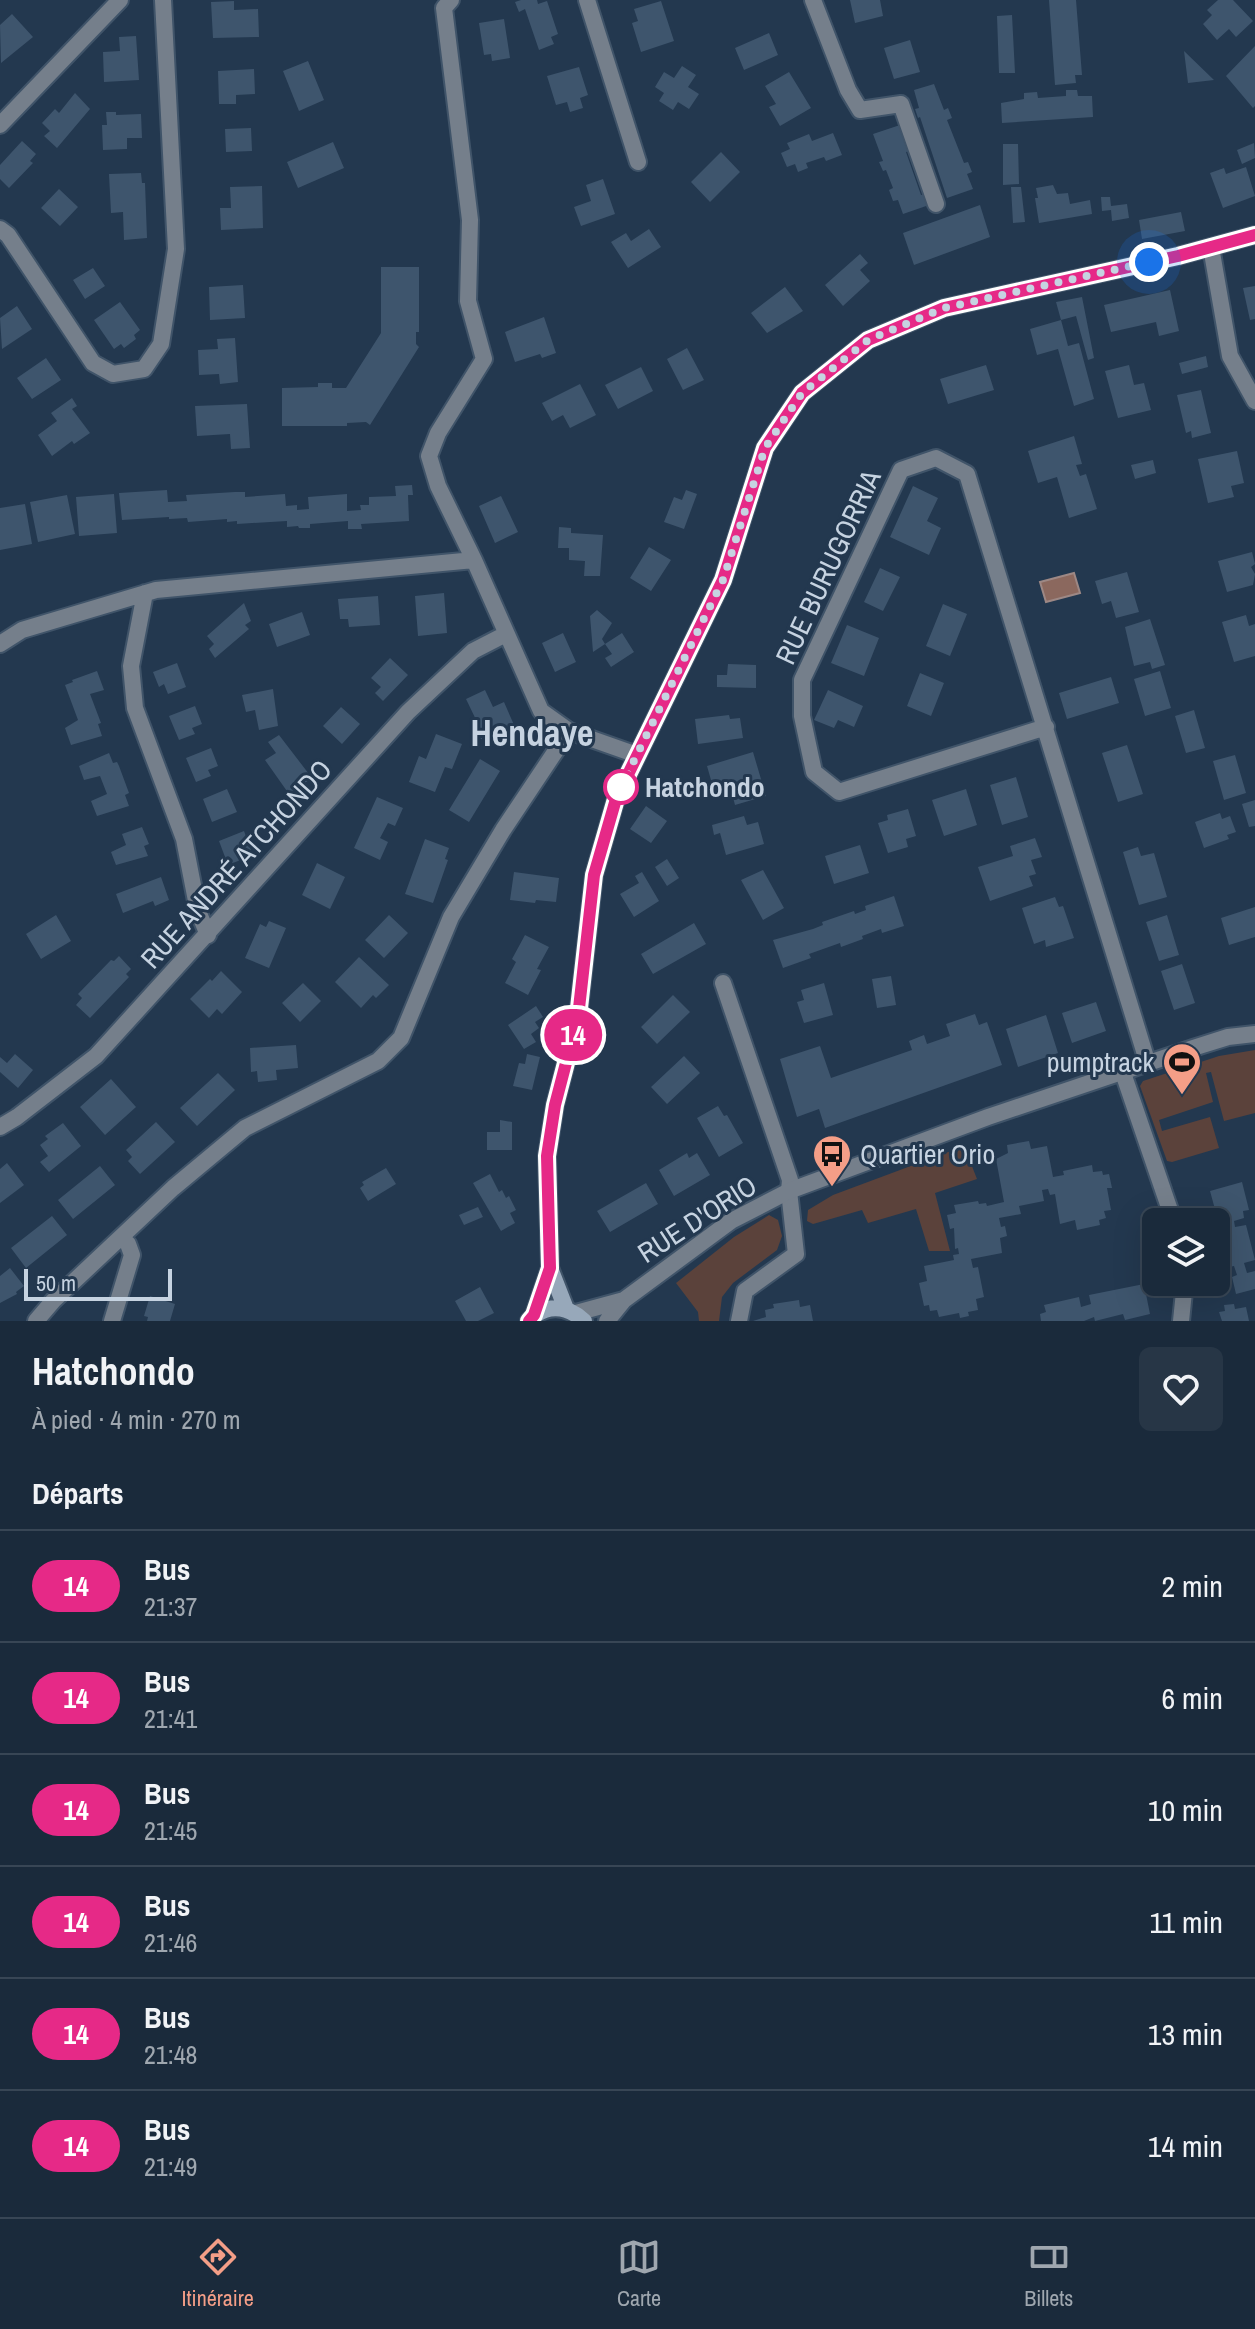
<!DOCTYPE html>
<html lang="fr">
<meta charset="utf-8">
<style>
body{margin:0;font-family:"Archivo Narrow",sans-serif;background:#273646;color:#f1f3f6;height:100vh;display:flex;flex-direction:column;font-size:30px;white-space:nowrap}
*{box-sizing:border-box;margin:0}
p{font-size:26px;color:#9fa7af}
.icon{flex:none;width:44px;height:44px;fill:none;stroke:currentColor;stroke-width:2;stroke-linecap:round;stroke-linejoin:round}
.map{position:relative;height:1321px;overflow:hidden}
.panel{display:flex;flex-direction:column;background:#1a2a3b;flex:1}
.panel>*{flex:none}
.badge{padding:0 16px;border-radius:26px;font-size:28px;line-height:52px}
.tools{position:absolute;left:1142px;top:1208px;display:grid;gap:16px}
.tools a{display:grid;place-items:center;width:88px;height:88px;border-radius:12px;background:#1a2a3b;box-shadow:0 8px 32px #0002,0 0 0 2px #384655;font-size:40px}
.scale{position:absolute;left:24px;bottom:20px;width:148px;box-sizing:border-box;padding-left:8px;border:4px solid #c6d3e1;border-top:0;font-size:22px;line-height:28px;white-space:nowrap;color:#c6d3e1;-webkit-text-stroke:6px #23384f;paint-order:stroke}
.you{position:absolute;width:40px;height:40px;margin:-20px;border:6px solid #fff;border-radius:50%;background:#1a73e8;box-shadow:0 0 0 12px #1a73e833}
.map>.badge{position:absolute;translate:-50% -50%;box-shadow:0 0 0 4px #fff}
h2{padding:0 32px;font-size:30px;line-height:72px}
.round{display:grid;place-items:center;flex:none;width:84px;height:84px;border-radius:12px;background:#273646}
.head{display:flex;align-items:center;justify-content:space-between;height:136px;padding:0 32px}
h1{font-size:38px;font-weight:700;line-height:60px}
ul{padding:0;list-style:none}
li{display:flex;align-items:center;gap:24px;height:112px;padding:0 32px;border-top:2px solid #384655}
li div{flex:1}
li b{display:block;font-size:30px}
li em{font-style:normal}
li .badge{min-width:88px;font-weight:700;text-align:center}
.tabs{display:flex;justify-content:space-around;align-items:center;height:112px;border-top:2px solid #384655;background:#1a2a3b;font-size:22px;color:#9fa7af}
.tabs a{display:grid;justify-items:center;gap:4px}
.tabs .selected{color:#f49e87}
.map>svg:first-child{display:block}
.green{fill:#5b423b}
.water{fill:#8b685e;stroke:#9d8885;stroke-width:2}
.building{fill:#3e556d}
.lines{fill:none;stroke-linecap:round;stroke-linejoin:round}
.minor-casing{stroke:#405469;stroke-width:20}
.tertiary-casing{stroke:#405469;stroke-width:20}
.secondary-casing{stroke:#405469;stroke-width:20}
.minor{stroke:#757f8b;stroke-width:16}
.tertiary{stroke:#757f8b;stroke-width:16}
.secondary{stroke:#97a8ba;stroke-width:16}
.line-casing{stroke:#fff;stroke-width:18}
.line{stroke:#e62987;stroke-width:12}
.walk{stroke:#c6d3e1;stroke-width:8;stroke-dasharray:0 14.4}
.stop-dot{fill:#fff;stroke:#e62987;stroke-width:4}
.labels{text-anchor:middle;stroke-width:6;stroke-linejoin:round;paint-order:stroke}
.street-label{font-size:28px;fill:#c6d3e1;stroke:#23384f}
.stop-label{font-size:28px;font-weight:bold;fill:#c6d3e1;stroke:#23384f;text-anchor:start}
.poi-label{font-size:28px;fill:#c6d3e1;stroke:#23384f;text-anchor:end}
.district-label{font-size:36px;font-weight:bold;fill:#c6d3e1;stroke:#23384f}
</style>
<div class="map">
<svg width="1255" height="1321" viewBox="0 0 1255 1321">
<rect width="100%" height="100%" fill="#23384f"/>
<path class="green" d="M1255 1050V1113L1224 1121 1211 1072 1206 1073 1213 1102 1159 1120 1162 1131 1210 1117 1219 1148 1172 1162 1167 1161 1140 1086 1143 1081 1219 1056Z
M959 1148 966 1151 977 1179 935 1193 950 1251H929L916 1209 868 1223 862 1210 813 1224 807 1221 808 1210 833 1195Z
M769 1215 778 1220 782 1236 777 1250 733 1283 722 1297 719 1321H699L698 1312 676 1283 734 1237Z"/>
<path class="water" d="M1074 573 1080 593 1046 602 1040 582Z"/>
<path class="building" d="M521 0H537L538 4 547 1 558 34 551 37 554 44 539 50 525 9 519 12 515 2Z
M850 0H880L883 16 855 23Z
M1049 0H1076L1082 75H1075L1076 83 1055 85Z
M1218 0H1233L1253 21 1236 37 1229 29 1217 40 1203 24 1212 15 1207 10Z
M234 1V10L258 9 259 37 213 38 211 2Z
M661 1 674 41 641 52 632 23 638 21 634 9Z
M12 14 33 37 1 63 0 25Z
M1012 15 1015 73H999L997 16Z
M504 19 510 58 492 61 491 54 484 55 479 23Z
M769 33 778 55 744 70 735 48Z
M136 36 139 80 104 82 103 52 120 51 119 37Z
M910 40 920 72 894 79 884 48Z
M1255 46V106L1253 108 1226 76Z
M1184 51 1214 80 1188 83Z
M308 61 324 100 299 111 283 71Z
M682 66 696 75 688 87 699 94 689 109 678 102 673 110 659 101 664 93 655 87 664 72 674 78Z
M579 67 588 95 580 98 583 108 570 112 567 102 556 105 547 76Z
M254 69 255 94 236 95V104H219L218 71Z
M789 72 811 108 780 126 769 107 776 104 765 86Z
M934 84 944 110 948 108 952 118 947 120 964 163 968 162 972 172 967 174 973 189 947 198 920 117 918 118 915 109 919 108 914 90Z
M1066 90H1077L1078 96H1092L1093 117 1002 123 1001 103 1024 99V93L1037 92 1038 98 1066 96Z
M75 93 90 109 57 148 44 136 50 131 42 123 55 109 59 113Z
M106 112H116V115L141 114 142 138H127V149L103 150 102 125H107Z
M900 125 911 151 906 152 921 195 925 194 929 205 903 214 898 200 893 201 889 190 893 188 886 170 883 171 879 162 883 161 873 134Z
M251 128 252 151 226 152 225 129Z
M833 133 842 155 826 161 824 157 806 163 808 168 798 172 795 164 787 167 781 153 790 149 787 143 809 134 812 141Z
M22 141 36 154 30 161 33 163 9 188 0 179V165Z
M333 142 344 168 298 188 287 162Z
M1254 143 1255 158 1242 164 1237 150Z
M1003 144H1018L1019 184 1003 185Z
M721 152 740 172 710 202 691 182Z
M1246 167 1255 196 1223 208 1210 173 1224 168 1226 174Z
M141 173 142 183H145L147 238 124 240 123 212 111 213 109 174Z
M603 179 615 214 581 226 574 207 591 201 586 185Z
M1053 185 1057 194 1068 193 1070 204 1090 200 1092 214 1039 223 1035 198H1038L1036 188Z
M262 186 263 228 221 230 220 208H231L230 187Z
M1011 187H1021L1025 222 1013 223Z
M59 189 78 207 60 226 41 208Z
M1101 197H1110L1111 206 1127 204 1129 218 1112 221 1111 210 1102 211Z
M980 205 990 237 914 265 903 233Z
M1181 212 1185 231 1142 239 1139 220Z
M649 229 661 247 628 268 611 242 626 233 631 241Z
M860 254 868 263 860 270 870 281 843 306 825 285Z
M381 267H419V332H416V344L419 347 370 425 366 422 347 423V426H282V388L318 387V383H332V388H346L381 333Z
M93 268 105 286 85 299 73 280Z
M243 285 245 318 210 320 209 287Z
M1255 286V319L1250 320 1243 288Z
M785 287 803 311 767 333 751 313Z
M1170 290 1179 331 1159 336 1156 322 1111 332 1104 305Z
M1082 297 1094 358 1088 360 1076 316 1061 320 1056 302Z
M120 302 140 330 134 335 136 339 124 348 121 344 114 349 94 320Z
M17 306 32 329 2 349 0 318Z
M544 317 556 353 542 358 540 354 515 362 505 332Z
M1061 320 1068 346 1079 343 1094 399 1074 406 1058 349 1037 355 1030 329Z
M235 338 238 382 220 384 219 374 199 375 198 350 218 349 217 339Z
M687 348 704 380 683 390 667 359Z
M1206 356 1208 367 1182 374 1179 363Z
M46 358 61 380 32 399 17 378Z
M986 365 994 390 948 404 940 379Z
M1129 365 1134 385 1144 383 1151 410 1118 418 1105 371Z
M641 367 653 391 618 409 605 385Z
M580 384 596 415 570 428 563 415 552 421 542 403Z
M1201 390 1211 433 1192 438 1191 431 1186 433 1177 395Z
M72 398 77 406 72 409 90 433 74 444 72 441 52 456 38 435 57 421 51 413Z
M247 404 250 448 231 449 230 434 197 436 195 406Z
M1074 436 1082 464 1076 465 1080 476 1086 474 1097 509 1069 518 1057 477 1038 483 1028 451Z
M1237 451 1244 483 1231 486 1234 497 1208 503 1198 459Z
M1153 460 1156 473 1135 479 1131 465Z
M412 485 413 495H408L409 521 361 524 362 529H348V521L310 524V528H299L298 526 287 527V521L237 524V521L227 522V519L188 522 187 518 169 519V517L122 520 119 493 167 490 168 502 187 501 186 495 235 492H245V497L285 494 286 506 297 505V510L309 509 308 497 347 494V511L361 510 360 505H369V497L396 496 395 486Z
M913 486 938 498 927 521 941 528 929 555 890 537Z
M686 490 697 494 684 529 664 522 674 497 682 500Z
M114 494 117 533 79 536 76 497Z
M67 495 75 534 38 542 30 502Z
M501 496 518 532 495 543 479 506Z
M25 504 32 544 0 550V508Z
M559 527 571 528V533L603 535 600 576H584L585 561 569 560V548H558Z
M649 547 671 560 651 591 630 578Z
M1252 552 1255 564 1251 567 1255 574 1253 585 1227 592 1218 561Z
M880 568 900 577 883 611 864 602Z
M1127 572 1139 612 1116 618 1111 601 1102 604 1095 581Z
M444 593 447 633 418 636 415 596Z
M378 596 380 625 349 627 348 619H340L338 599Z
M244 603 251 621 245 625 249 629 215 658 209 649 214 644 207 636Z
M943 604 967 614 950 656 926 646Z
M597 610 612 623 602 639 605 644 593 652 590 616Z
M302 612 310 635 277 647 269 624Z
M1246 615 1249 626 1255 624V656L1234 662 1222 622Z
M1150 619 1165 665 1152 669 1150 662 1134 666 1125 627Z
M847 625 879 638 864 676 831 663Z
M563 633 576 662 555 672 542 643Z
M622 633 634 652 611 667 605 658 612 654 605 644Z
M390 658 408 675 383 701 375 693 381 687 371 678Z
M177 663 186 687 168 694 164 684 159 687 153 672Z
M728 664 756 665V688L717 687V675H727Z
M97 671 104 690 90 694 101 723 98 724 102 736 71 745 65 728 78 720 65 685 73 682 72 680Z
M1160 671 1171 708 1145 716 1134 679Z
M920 673 944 683 931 716 907 706Z
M1111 677 1119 703 1067 719 1059 693Z
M273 689 278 726 259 730 255 710 246 712 242 695Z
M485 690 493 707 504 702 514 725 483 740 472 733 480 728 466 699Z
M828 690 863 706 854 727 838 720 834 728 814 720Z
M195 706 202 724 192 728 195 734 179 740 169 716Z
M341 707 360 724 342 744 323 726Z
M1194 710 1205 748 1186 753 1175 716Z
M729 715 730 719 740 718 743 738 698 744 695 719Z
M436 734 462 744 452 769 445 767 435 792 409 782 419 756 426 759Z
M279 735 312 778 289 794 265 760 276 753 268 742Z
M1127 745 1143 794 1118 802 1102 753Z
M211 748 218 766 208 770 211 776 196 782 186 758Z
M753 752 766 796 735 805 729 782 713 787 707 766Z
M109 753 113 763 117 762 119 766 129 793 125 795 129 806 97 816 91 801 107 794 100 776 84 780 79 766Z
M1235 755 1246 793 1224 800 1213 761Z
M480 759 500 771 469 822 449 810Z
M1016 777 1028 817 1002 825 990 785Z
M227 789 237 812 212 822 203 799Z
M966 789 977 825 944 836 932 800Z
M377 797 403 808 395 826 388 823 380 838 388 842 380 860 354 848Z
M1255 800V826L1249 827 1242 804Z
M646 806 667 821 651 843 630 829Z
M908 809 916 836 906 839 908 847 888 853 878 823 888 820 887 815Z
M1220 813 1222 819 1230 816 1236 832 1227 835 1229 839 1204 848 1195 822Z
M744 816 747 825 758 822 764 844 726 855 720 833 714 835 712 825Z
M142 827 149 844 144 846 148 856 116 865 111 852 126 845 122 834Z
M244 831 251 850 241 854 243 859 228 865 219 841Z
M1035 838 1042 857 1031 860 1036 874 1029 876 1033 886 990 901 978 867 1013 856 1010 846Z
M425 839 449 848 445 859 448 860 433 903 405 894Z
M860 845 869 873 834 884 825 856Z
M1138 847 1141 856 1154 853 1167 897 1139 905 1123 852Z
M667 859 679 878 667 886 655 867Z
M317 863 345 877 330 909 302 895Z
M763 870 784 908 763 920 741 880Z
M514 872 559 878 556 902 536 900 535 903 510 900Z
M642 872 659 901 634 917 620 894 639 883 635 876Z
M161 877 169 900 155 906 153 901 123 913 116 894Z
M894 896 904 926 882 933 881 929 862 936 863 939 841 947 840 943 809 954 811 958 783 968 773 940 813 929 823 925 822 922 854 911 855 914 866 910 865 906Z
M1055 897 1059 907 1063 906 1074 938 1046 947 1045 940 1034 944 1022 908Z
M1255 907V937L1229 945 1221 918Z
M56 915 71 941 41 959 26 934Z
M389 915 408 933 384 958 365 940Z
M1167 915 1179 955 1159 961 1146 922Z
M269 921 286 928 269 968 245 958 260 924 266 927Z
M694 923 706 944 653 974 641 954Z
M525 935 549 947 537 969 541 970 528 995 505 983 516 962 512 959Z
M119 956 131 969 126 974 129 977 90 1018 76 1005 82 998 78 994 111 960 114 961Z
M359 957 389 985 376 998 373 995 361 1008 335 982Z
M1182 964 1195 1003 1174 1010 1161 971Z
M221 971 242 992 222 1014 217 1009 209 1018 190 999 210 979 212 981Z
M891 976 896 1005 877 1008 872 979Z
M303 983 321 1001 300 1022 282 1003Z
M824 983 833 1015 804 1023 797 1002 804 1000 801 990Z
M673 995 690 1012 657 1044 641 1027Z
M1096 1002 1106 1031 1072 1043 1062 1013Z
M536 1006 543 1017 535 1022 539 1028 531 1034 536 1042 524 1049 508 1025Z
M975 1014 979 1025 987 1022 1002 1065 825 1128 819 1109 797 1117 780 1059 820 1046 831 1078 912 1050 909 1041 924 1035 927 1044 950 1036 946 1024Z
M1046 1015 1058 1053 1018 1067 1006 1029Z
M296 1045 298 1068 276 1070 277 1080 258 1082 257 1071 251 1072 250 1048Z
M15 1054 33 1070 18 1088 0 1072V1057L7 1063Z
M527 1054 540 1057 532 1090 513 1086 519 1063 525 1064Z
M684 1056 700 1073 667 1104 651 1087Z
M218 1073 235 1090 197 1126 180 1108Z
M111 1079 136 1107 105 1135 80 1107Z
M718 1106 724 1116 727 1115 743 1143 719 1157 697 1118Z
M500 1120 512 1122V1150H487V1132H500Z
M156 1122 175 1142 140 1174 128 1161 132 1157 126 1150Z
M63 1123 81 1146 49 1172 40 1162 48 1156 40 1145 48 1139 45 1136Z
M1029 1141 1031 1149 1047 1146 1053 1177 1064 1175 1063 1171 1092 1165 1093 1172 1102 1171 1103 1175 1109 1174 1112 1188H1107L1111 1210 1104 1211 1106 1218 1099 1220 1100 1225 1077 1230 1075 1220 1060 1224 1055 1194 1050 1195 1048 1189 1042 1190 1044 1201 1019 1206 1021 1214 999 1218 1001 1227 1005 1226 1007 1236 1000 1238 1002 1253 971 1259 973 1268 978 1267 984 1297 976 1299 978 1310 968 1312 969 1316 960 1318 959 1313 939 1317 937 1310 930 1311 929 1305 924 1306 919 1283 927 1281 924 1266 954 1260 953 1255 959 1254 958 1248 955 1249 954 1228 950 1229 947 1215 956 1213 954 1205 978 1201 979 1204 986 1203 987 1206 1004 1202 996 1159 1008 1153 1007 1145Z
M687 1153 689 1158 697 1153 710 1175 674 1196 659 1170Z
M7 1163 24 1185 0 1203V1169Z
M100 1166 115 1185 73 1219 58 1200Z
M386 1168 396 1184 368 1201 360 1188 364 1185 362 1182Z
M490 1174 499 1192 502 1190 506 1198 509 1196 516 1210 510 1213 515 1223 501 1231 473 1183Z
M1242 1182 1249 1210 1243 1211 1244 1218 1234 1221 1235 1227 1246 1225 1255 1260 1244 1263 1247 1273 1255 1271V1289L1236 1294 1232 1277 1237 1275 1234 1266 1229 1267 1220 1231 1225 1230 1224 1223 1219 1224 1210 1191Z
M646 1183 658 1204 610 1232 597 1211Z
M478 1207 483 1217 464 1225 459 1215Z
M52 1216 67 1235 26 1268 11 1248Z
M1216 1262 1223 1284 1201 1290 1199 1282H1216Z
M10 1268 24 1286 16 1292 17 1294 0 1303V1276Z
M1144 1284 1150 1314 1125 1320 1123 1314 1095 1321 1094 1317 1084 1321H1041L1040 1314 1046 1312 1044 1305 1079 1297 1081 1307 1091 1304 1089 1295Z
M480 1287 494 1313 478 1321H466L455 1301Z
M150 1296 175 1304 170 1321H147L148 1317 144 1316Z
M799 1300 800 1307 810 1305 813 1321H753L766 1317 765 1310 774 1308 773 1304Z
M1234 1304 1235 1309 1246 1307 1249 1321H1222L1219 1312 1225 1311 1224 1305Z"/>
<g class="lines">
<defs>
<path id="minor" d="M451 0 444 8 470 220 468 301 484 359 438 433 429 456 438 486 474 560 541 711 569 731 637 755
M587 0 638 162
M813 0 848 90 860 110 901 104 936 204
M0 125 120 0
M0 229 8 235 93 363 113 374 144 369 161 344 176 249 163 0
M1211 247 1230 356 1255 401
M145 593 131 666 135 708 184 839 198 911 208 935
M0 644 22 630 156 590 474 560
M1046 727 839 792 814 772 802 716V680L901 470 936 458 967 474 1148 1064
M723 983 790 1180 789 1191 796 1254 745 1291 739 1321
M1123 1073 1174 1222
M0 1127 17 1117 96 1056 408 712 473 651 506 634
M36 1321 53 1301 173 1188 245 1128 378 1061 401 1038 451 917 503 830 569 731
M112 1321 132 1255 128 1244 121 1237
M1181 1321 1185 1282"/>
<path id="tertiary" d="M576 1313 624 1300
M607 1321 624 1300 731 1221 789 1191 988 1117 1193 1048 1228 1037 1255 1034"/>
<path id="secondary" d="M566 1309 550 1268 547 1156 555 1105 578 1017 594 875 616 799 723 580 765 448 802 393 868 340 944 308 1178 256 1255 235
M534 1315 550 1268
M529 1321C545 1303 567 1305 584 1321"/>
</defs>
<use href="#minor" class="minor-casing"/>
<use href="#tertiary" class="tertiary-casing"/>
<use href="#secondary" class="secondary-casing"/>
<use href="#minor" class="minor"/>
<use href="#tertiary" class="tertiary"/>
<use href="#secondary" class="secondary"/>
</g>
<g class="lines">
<defs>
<path id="line" d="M529 1321 534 1315 550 1268 547 1156 555 1105 578 1017 594 875 616 799 723 580 765 448 802 393 868 340 944 308 1178 256 1255 235"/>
</defs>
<use href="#line" class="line-casing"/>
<use href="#line" class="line"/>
<path class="walk" d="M621 787 723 580 765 448 802 393 868 340 944 308 1149 262"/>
</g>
<defs>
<symbol id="stadium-pin" viewBox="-11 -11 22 30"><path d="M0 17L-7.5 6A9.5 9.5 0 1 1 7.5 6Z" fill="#f49e87" stroke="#23384f"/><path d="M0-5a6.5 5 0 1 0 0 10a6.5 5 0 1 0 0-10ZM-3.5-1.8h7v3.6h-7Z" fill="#111"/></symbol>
<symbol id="bus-pin" viewBox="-11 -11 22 30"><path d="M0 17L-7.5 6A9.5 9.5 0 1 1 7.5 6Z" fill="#f49e87" stroke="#23384f"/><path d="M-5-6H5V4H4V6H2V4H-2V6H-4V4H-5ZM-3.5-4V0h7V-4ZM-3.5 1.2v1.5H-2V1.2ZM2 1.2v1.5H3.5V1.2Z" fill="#111"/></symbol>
</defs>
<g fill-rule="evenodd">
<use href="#stadium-pin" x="1160" y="1040" width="44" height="60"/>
<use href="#bus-pin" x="810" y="1132" width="44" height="60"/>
</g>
<circle class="stop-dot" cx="621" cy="787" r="16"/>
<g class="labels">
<g class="street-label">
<text transform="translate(828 567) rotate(-65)" y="10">RUE BURUGORRIA</text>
<text transform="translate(236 864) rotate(-48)" y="10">RUE ANDRÉ ATCHONDO</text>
<text transform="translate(697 1219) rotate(-33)" y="10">RUE D'ORIO</text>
</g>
<g class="stop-label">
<text x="645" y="797">Hatchondo</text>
</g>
<g class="poi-label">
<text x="1154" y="1072">pumptrack</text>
<text x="860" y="1164" text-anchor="start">Quartier Orio</text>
</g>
<g class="district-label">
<text x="532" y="746">Hendaye</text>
</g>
</g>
</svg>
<div class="tools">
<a><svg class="icon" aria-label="layers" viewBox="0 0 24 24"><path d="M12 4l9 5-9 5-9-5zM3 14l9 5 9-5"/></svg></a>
</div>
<div class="scale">50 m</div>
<div class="you" style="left:1149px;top:262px"></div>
<b class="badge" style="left:573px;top:1035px;background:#e62987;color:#fff">14</b>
</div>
<section class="panel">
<div class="head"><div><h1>Hatchondo</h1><p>À pied · 4 min · 270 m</p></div><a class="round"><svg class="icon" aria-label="heart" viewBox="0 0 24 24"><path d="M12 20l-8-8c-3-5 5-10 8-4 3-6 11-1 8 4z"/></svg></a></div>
<h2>Départs</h2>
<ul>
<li><span class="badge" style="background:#e62987;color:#fff">14</span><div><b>Bus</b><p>21:37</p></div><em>2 min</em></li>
<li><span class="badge" style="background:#e62987;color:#fff">14</span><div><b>Bus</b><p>21:41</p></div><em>6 min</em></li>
<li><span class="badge" style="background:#e62987;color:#fff">14</span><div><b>Bus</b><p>21:45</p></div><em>10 min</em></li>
<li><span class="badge" style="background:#e62987;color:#fff">14</span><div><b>Bus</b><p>21:46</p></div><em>11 min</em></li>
<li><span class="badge" style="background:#e62987;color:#fff">14</span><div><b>Bus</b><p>21:48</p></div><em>13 min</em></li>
<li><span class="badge" style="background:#e62987;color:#fff">14</span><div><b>Bus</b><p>21:49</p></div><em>14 min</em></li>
</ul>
</section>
<nav class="tabs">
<a class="selected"><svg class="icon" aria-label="directions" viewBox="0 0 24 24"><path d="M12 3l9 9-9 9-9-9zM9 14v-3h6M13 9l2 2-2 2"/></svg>Itinéraire</a>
<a><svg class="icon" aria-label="map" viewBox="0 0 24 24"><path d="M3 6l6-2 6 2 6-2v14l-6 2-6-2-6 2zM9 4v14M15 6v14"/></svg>Carte</a>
<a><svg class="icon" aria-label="tickets" viewBox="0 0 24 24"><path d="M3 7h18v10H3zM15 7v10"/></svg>Billets</a>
</nav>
